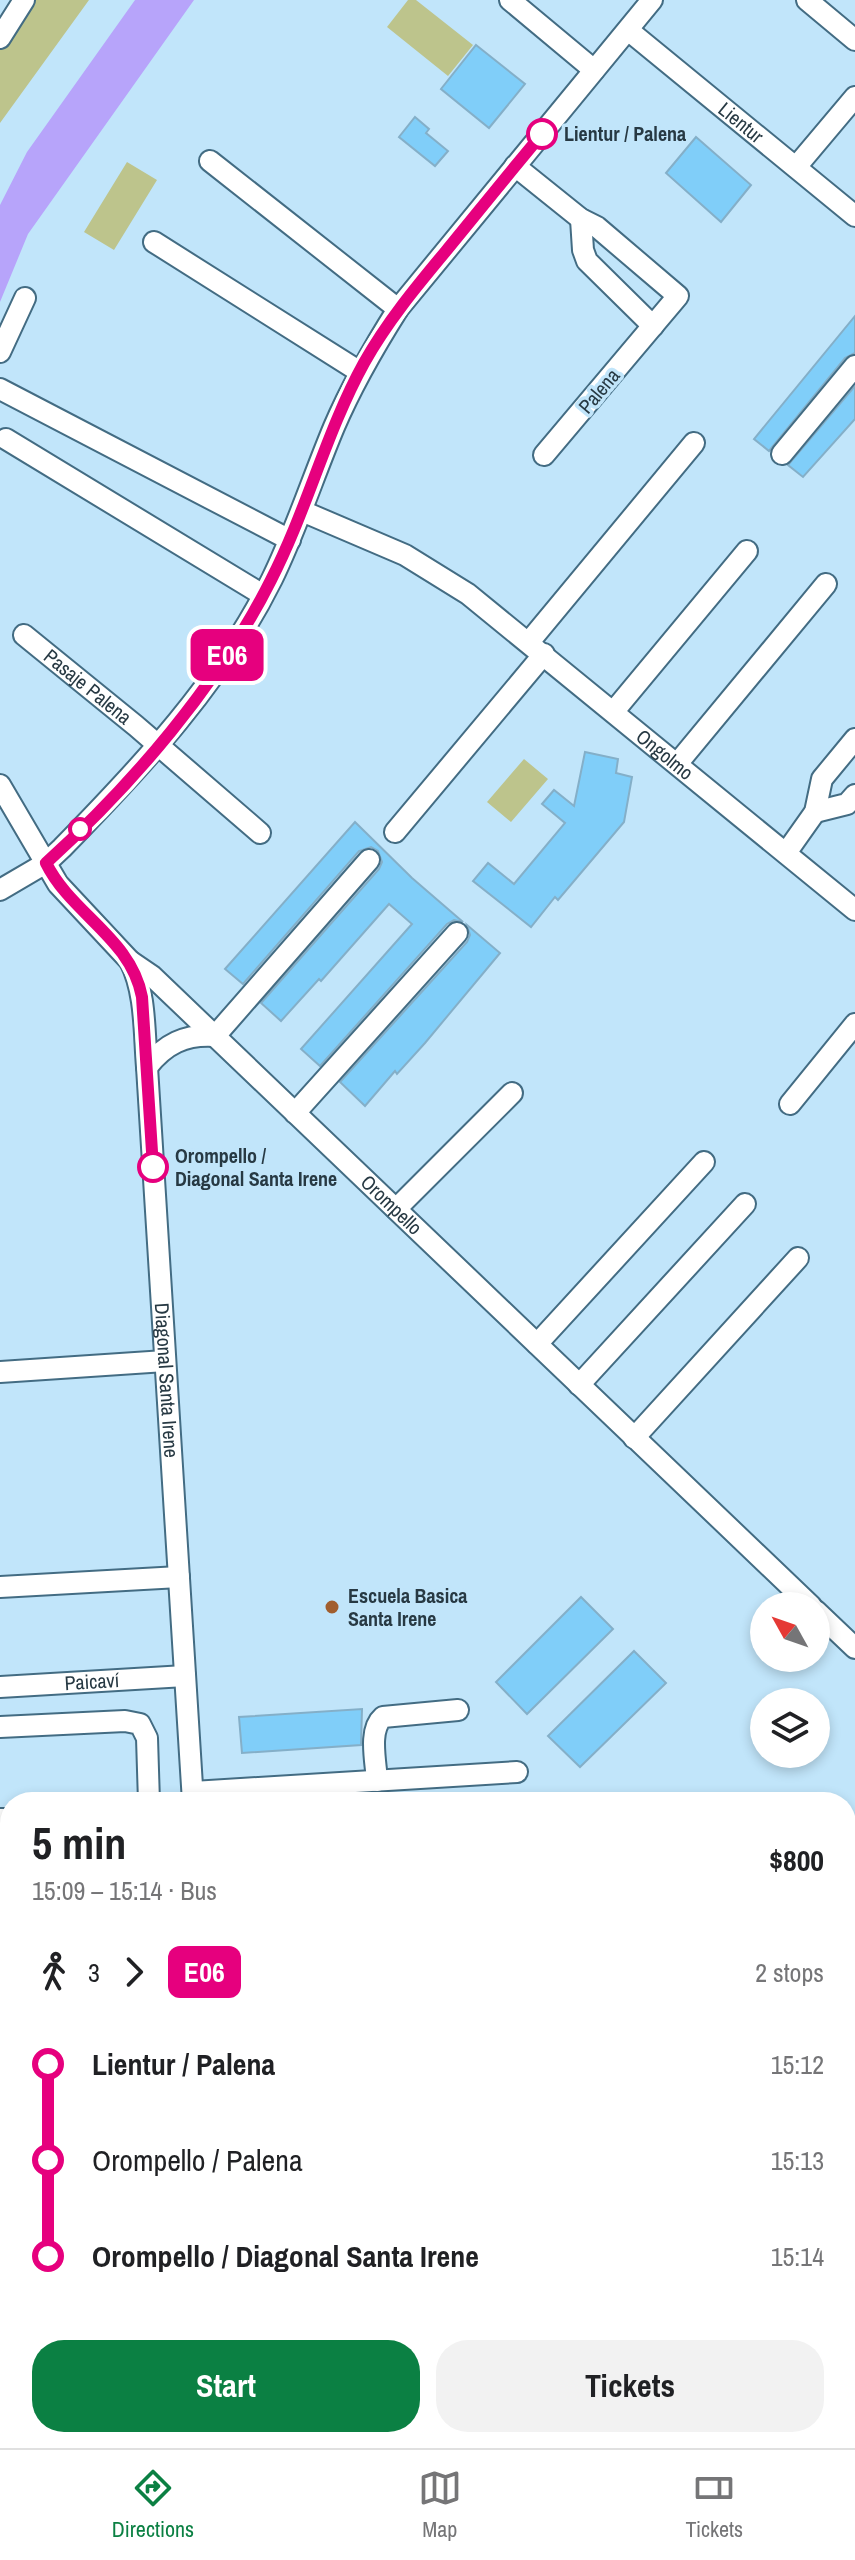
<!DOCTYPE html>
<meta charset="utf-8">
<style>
body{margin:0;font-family:"Archivo Narrow",sans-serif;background:#f2f2f2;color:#202124;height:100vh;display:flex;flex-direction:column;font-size:30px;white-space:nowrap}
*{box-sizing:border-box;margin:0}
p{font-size:26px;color:#757577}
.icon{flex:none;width:44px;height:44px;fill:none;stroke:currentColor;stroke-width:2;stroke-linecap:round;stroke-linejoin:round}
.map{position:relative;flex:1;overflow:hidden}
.drawer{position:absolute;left:0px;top:1792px;width:856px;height:656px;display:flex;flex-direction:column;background:#fff;border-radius:32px 32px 0 0;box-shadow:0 4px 12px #0003}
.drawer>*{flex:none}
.badge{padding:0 16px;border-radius:12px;font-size:28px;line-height:52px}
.needle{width:52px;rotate:310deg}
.tools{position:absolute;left:750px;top:1592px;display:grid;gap:16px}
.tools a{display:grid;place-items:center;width:80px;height:80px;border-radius:50%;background:#fff;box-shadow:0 4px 12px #0003;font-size:40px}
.map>.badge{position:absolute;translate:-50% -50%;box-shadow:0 0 0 4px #fff}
.legs{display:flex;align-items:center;gap:12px;height:88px;padding:0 32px;font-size:26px}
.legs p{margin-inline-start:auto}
.overview{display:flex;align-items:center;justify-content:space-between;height:136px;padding:0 32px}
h1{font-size:44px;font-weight:800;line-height:60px}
.action{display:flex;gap:16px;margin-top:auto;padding:16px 32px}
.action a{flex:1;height:92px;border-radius:32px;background:#0b8043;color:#fff;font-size:32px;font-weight:800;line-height:92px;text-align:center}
.action a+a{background:#f2f2f2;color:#202124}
ul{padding:0 32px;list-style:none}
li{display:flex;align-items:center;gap:28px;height:96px;font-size:30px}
li i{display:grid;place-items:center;width:12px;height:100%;margin:0 10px;background:currentColor}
li i::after{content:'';width:20px;height:20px;margin:-10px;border:6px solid;border-radius:50%;background:#fff}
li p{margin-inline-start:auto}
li:first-child i{background:linear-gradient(#0000 50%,currentColor 0)}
li:last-child i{background:linear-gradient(currentColor 50%,#0000 0)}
.tab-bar{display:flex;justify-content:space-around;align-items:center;height:112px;border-top:2px solid #e0e0e0;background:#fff;font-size:22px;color:#757577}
.tab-bar a{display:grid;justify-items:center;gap:4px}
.tab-bar .selected{color:#0b8043}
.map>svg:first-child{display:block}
.green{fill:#bdc48c}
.water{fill:#b7a4fa}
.building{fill:#80cef9;stroke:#84afc8;stroke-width:2}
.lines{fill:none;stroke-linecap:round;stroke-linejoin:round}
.minor-casing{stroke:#436c83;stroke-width:24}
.major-casing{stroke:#fff;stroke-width:30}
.minor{stroke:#fff;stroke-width:20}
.major{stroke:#92c1d9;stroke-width:26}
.line-1-casing{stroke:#fff;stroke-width:18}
.line-1{stroke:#e6007e;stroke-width:12}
.stop-1-dot{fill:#fff;stroke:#e6007e;stroke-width:4}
.poi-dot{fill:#a15e2e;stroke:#c1e5fa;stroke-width:3}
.labels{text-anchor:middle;stroke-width:7;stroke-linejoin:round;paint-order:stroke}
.street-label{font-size:20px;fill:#273943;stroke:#c1e5fa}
.stop-label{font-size:20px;font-weight:bold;fill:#273943;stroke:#c1e5fa;text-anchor:start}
.poi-label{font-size:20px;font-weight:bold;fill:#273943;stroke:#c1e5fa;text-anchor:start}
</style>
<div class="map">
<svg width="855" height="2448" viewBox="0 0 855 2448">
<rect width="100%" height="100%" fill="#c1e5fa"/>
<path class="green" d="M27 0H89L0 123V42Z
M408 0H416L473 45 448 76 387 27Z
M127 162 157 180 114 250 84 232Z
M524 759 548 779 511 822 487 802Z
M507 2438H800L826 2448H499Z"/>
<path class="water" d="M135 0H194L28 234 0 302V205L27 152Z"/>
<path class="building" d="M476 45 525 84 489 128 441 89Z
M415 117 429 129 426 133 448 151 435 166 399 137Z
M696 137 751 185 721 222 666 173Z
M855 316V353L845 358 769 451 754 439Z
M855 386V419L803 477 788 465Z
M585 752 618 759 616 773 632 777 624 822 558 900 555 897 531 927 473 881 488 863 514 884 565 823 542 804 554 790 574 806Z
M355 822 412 878 463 922 454 920 447 924 320 1066 301 1049 412 924 389 904 321 981 319 979 281 1021 261 1003 379 869 382 862 378 851 371 847 359 851 243 984 225 969Z
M467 925 500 953 425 1043 397 1074 395 1071 365 1106 340 1082 467 942 470 935Z
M581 1597 613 1629 527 1714 496 1682Z
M634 1651 666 1683 580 1767 548 1736Z
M362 1709 361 1745 242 1753 239 1717Z"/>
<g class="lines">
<defs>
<g id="minor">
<path d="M510 0 594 70"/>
<path d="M807 0 855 40"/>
<path id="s1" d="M628 30 855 216"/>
<path d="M0 38 24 0"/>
<path d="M210 161 398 309"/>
<path d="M515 166 581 219 597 227 678 296 544 455"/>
<path d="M796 167 855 97"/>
<path d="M581 219 583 250 587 261 653 326"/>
<path d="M154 242 360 372"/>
<path d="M0 352 25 298"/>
<path d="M0 389 290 540"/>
<path d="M6 439 263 595"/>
<path d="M782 454 855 366"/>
<path id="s2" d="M302 511 405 555 468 594 855 910"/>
<path id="s3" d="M24 635 136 726 260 833"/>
<path d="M529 642 694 443"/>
<path d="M614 711 747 551"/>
<path d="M677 764 826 584"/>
<path id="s4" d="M0 785 58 884 130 961 152 976 811 1606"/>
<path d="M815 812 847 804 855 795"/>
<path d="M395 832 544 654"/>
<path d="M786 853 815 812 822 779 855 739"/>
<path d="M0 890 46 863 62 848C142 766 221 682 272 579 296 530 313 477 334 427 352 385 374 347 398 309L652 0"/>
<path id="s5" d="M130 961C146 993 144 1031 147 1067L193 1802"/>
<path d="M215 1036 369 860"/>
<path d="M147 1067C165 1044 185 1034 215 1036"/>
<path d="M790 1104 855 1024"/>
<path d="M295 1113 457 933"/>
<path d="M396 1209 512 1093"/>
<path d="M537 1344 704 1162"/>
<path d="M0 1372 165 1361"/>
<path d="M579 1385 745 1204"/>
<path d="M634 1438 798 1258"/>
<path d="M0 1587 179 1577"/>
<path d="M816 1611 855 1648"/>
<path id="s6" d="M0 1687 185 1676"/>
<path d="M0 1727 125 1721 140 1724 147 1738 149 1802"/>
<path d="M377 1781C376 1762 368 1730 383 1717L458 1710"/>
<path d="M193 1792 517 1772"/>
<path d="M0 1819H10"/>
<path d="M0 1942 10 1941"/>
<path d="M846 2237 855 2226"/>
<path d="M846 2266 855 2270"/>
<path d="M846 2423 855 2427"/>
<path d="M0 2424 10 2420"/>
<path d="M228 2438 229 2448"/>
</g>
<path id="major" d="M846 1960 855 1949
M446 2448 455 2438"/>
</defs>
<use href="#minor" class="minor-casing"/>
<use href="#major" class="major-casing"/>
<use href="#minor" class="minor"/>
<use href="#major" class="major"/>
</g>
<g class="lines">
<defs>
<path id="line-1" d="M153 1167 142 997C131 938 71 914 46 863 132 785 219 684 271 580 307 510 326 432 364 363 387 322 416 287 446 251 478 212 510 172 542 134"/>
</defs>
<use href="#line-1" class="line-1-casing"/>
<use href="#line-1" class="line-1"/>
</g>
<g class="stop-1-dot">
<circle cx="542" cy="134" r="14"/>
<circle cx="80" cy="829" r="10"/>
<circle cx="153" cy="1167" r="14"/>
</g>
<circle class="poi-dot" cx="332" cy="1607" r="8"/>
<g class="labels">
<g class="street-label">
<text dy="7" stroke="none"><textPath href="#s1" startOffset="146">Lientur</textPath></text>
<text transform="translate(599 391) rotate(-50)" y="7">Palena</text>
<text dy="7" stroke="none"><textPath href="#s3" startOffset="82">Pasaje Palena</textPath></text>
<text dy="7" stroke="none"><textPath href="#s2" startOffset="440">Ongolmo</textPath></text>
<text dy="7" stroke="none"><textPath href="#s4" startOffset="578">Orompello</textPath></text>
<text dy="7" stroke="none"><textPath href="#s5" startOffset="422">Diagonal Santa Irene</textPath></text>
<text dy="7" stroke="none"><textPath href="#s6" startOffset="92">Paicaví</textPath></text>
</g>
<g class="stop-label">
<text x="564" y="141">Lientur / Palena</text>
<text x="175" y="1163">Orompello /<tspan x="175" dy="23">Diagonal Santa Irene</tspan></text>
</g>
<g class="poi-label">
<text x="348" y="1603">Escuela Basica<tspan x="348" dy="23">Santa Irene</tspan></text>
</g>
</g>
</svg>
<div class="tools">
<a><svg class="needle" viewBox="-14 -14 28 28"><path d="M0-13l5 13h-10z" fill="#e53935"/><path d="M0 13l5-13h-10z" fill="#757577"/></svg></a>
<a><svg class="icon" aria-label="layers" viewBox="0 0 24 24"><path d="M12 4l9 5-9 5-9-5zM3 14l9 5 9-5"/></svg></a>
</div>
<b class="badge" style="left:227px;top:655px;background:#e6007e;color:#fff">E06</b>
<section class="drawer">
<div class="overview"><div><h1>5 min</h1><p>15:09 – 15:14 · Bus</p></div><b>$800</b></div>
<div class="legs"><svg class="icon" aria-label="walk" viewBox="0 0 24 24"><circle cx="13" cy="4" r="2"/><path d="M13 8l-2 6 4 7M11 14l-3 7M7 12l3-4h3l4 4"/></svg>3<svg class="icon" aria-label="forward" viewBox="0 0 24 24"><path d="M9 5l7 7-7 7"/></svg><b class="badge" style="background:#e6007e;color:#fff">E06</b><p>2 stops</p></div>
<ul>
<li><i style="color:#e6007e"></i><b>Lientur / Palena</b><p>15:12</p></li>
<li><i style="color:#e6007e"></i><span>Orompello / Palena</span><p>15:13</p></li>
<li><i style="color:#e6007e"></i><b>Orompello / Diagonal Santa Irene</b><p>15:14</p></li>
</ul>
<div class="action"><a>Start</a><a>Tickets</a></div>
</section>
</div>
<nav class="tab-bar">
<a class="selected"><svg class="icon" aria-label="directions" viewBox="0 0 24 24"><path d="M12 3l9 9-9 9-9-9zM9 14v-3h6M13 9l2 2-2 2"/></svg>Directions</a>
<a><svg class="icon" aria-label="map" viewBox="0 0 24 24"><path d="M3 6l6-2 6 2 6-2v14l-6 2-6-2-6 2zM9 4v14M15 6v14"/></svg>Map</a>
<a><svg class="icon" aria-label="tickets" viewBox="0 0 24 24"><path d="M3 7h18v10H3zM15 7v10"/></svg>Tickets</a>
</nav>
